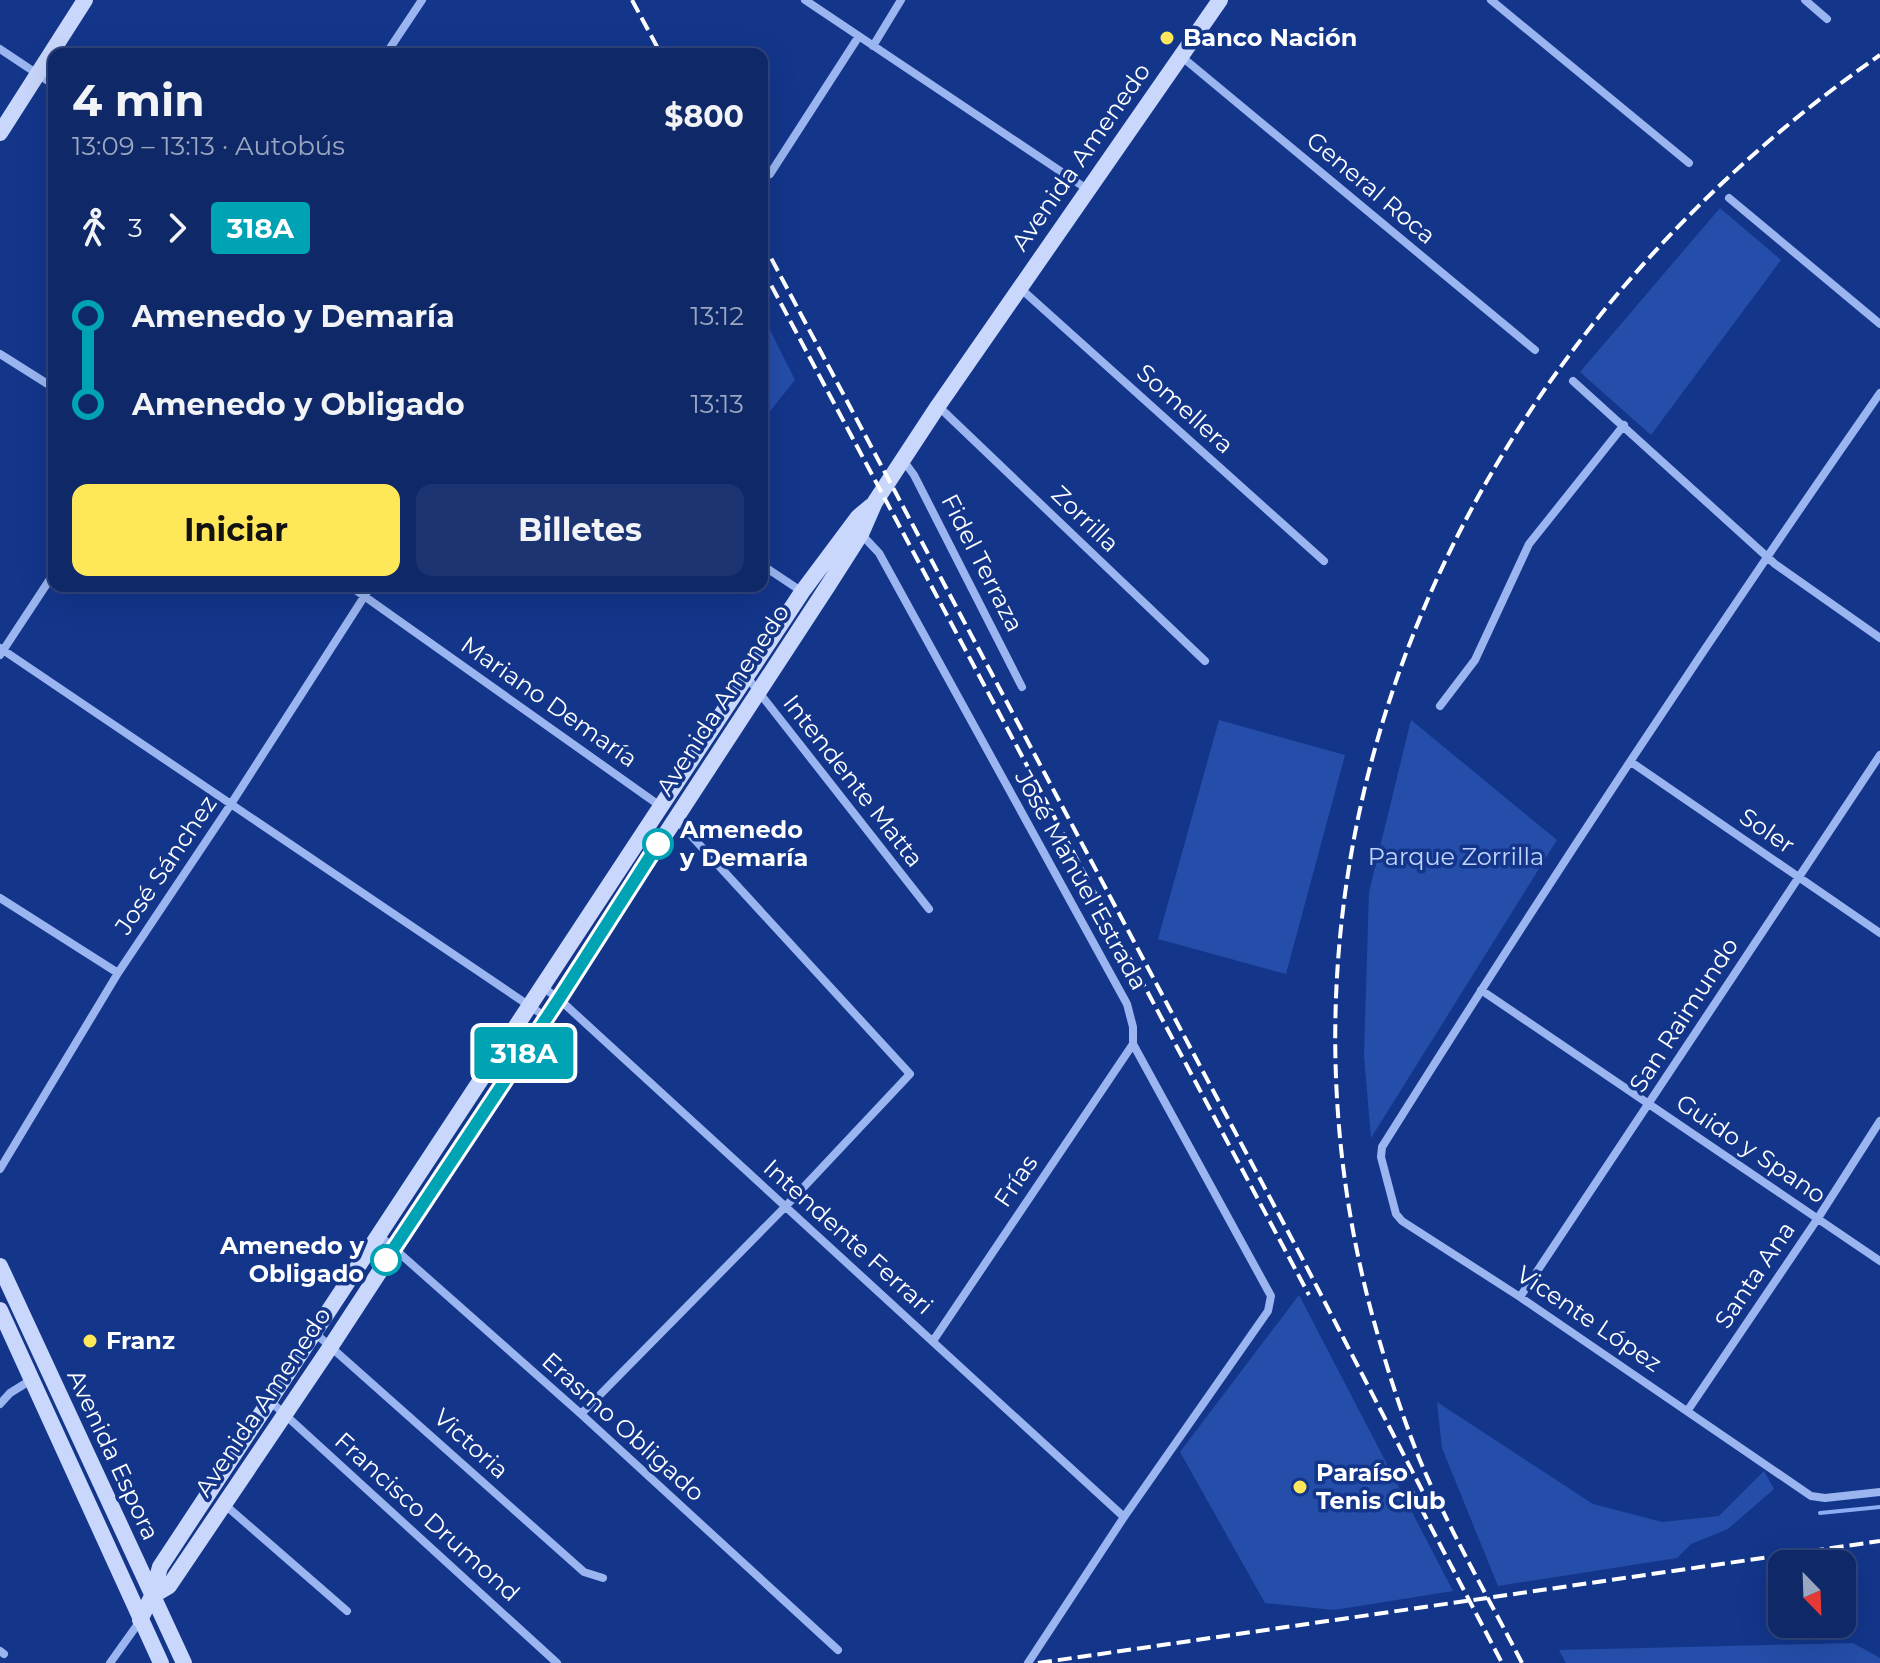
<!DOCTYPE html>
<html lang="es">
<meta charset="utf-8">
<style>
body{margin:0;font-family:Montserrat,sans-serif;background:#1c3471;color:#f1f3f6;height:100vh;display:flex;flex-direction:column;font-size:30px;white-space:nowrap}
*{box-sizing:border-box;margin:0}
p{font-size:26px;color:#9ba6c0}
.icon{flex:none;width:44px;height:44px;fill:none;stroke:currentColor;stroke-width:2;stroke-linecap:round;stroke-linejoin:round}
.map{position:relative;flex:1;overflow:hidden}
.panel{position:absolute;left:48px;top:48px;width:720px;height:544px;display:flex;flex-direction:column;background:#0e2868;border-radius:16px;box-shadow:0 8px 32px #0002,0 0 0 2px #2e447c}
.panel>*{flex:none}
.badge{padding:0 16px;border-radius:6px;font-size:28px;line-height:52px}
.needle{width:52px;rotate:157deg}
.controls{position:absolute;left:1768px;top:1550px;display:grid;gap:16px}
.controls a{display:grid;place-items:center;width:88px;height:88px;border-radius:16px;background:#0e2868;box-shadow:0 8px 32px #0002,0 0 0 2px #2e447c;font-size:40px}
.map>.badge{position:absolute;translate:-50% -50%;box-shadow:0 0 0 4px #fff}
.legs{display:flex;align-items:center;gap:12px;height:88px;padding:0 24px;font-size:26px}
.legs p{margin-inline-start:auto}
.overview{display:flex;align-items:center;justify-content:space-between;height:136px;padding:0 24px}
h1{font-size:44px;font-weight:700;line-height:60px}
.cta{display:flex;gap:16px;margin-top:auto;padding:16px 24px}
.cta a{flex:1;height:92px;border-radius:16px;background:#ffe75a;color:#111;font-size:32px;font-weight:700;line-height:92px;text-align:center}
.cta a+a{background:#1c3471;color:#f1f3f6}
ul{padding:0 24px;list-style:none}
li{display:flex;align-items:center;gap:28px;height:88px;font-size:30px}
li i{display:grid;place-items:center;width:12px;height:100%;margin:0 10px;background:currentColor}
li i::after{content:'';width:20px;height:20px;margin:-10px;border:6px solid;border-radius:50%;background:#0e2868}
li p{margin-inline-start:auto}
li:first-child i{background:linear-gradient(#0000 50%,currentColor 0)}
li:last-child i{background:linear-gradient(currentColor 50%,#0000 0)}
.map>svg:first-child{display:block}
.green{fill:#254eaa}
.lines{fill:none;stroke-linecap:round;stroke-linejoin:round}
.stream{stroke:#8cadf4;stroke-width:4}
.street{stroke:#9ab5f0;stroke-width:8}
.secondary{stroke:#c8d7fb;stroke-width:16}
.rail{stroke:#fff;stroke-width:4;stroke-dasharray:14 6;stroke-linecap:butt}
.line-1-casing{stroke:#fff;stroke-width:18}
.line-1{stroke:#00a3b4;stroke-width:12}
.poi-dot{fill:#ffe75a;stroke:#13368b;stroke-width:3}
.stop-1-dot{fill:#fff;stroke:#00a3b4;stroke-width:4}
.labels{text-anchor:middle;stroke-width:7;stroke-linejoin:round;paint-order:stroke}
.poi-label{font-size:24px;font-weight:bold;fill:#fff;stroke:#13368b;text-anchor:start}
.street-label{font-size:24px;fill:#fff;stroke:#13368b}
.stop-label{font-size:24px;font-weight:bold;fill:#fff;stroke:#13368b;text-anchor:start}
.park-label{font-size:24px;fill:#c1d3fc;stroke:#13368b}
</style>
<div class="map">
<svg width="1880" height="1663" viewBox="0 0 1880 1663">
<rect width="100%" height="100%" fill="#13368b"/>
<path class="green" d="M1720 208 1781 260 1651 435 1580 372Z
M762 314 795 380 762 421Z
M1219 720 1345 755 1286 974 1158 939Z
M1411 720 1557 840 1371 1138 1364 1055 1369 892Z
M1299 1295 1453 1591 1334 1610 1265 1603 1180 1452Z
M1437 1402 1593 1504 1662 1522 1719 1516 1764 1471 1774 1489 1728 1529 1691 1544 1677 1558 1498 1586 1442 1448Z
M1853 1643 1880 1658V1663H1566L1559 1650Z"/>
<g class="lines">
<path class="stream" d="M1820 1513 1880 1507"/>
<path class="street" d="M805 0 1087 189
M1491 0 1689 163
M1805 0 1827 19
M873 46 901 0
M0 49 54 85
M386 54 422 0
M1182 57 1535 350
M770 174 859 36
M1729 198 1880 324
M1020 288 1324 561
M0 354 54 388
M1573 381 1775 564 1880 638
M1880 393C1708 640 1542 892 1382 1147L1381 1157 1396 1214 1402 1221 1520 1297 1811 1496 1825 1498 1880 1492
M938 406 1205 661
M903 460 914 475 1022 687
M861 534 879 553 1127 1004 1133 1027V1044L1271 1296 1268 1311 1124 1517 1028 1663
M762 565 804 593
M350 586 663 808
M0 648 546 1017
M0 655 54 573
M747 677 929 909
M1440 706 1475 660 1529 544 1624 425
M1631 762 1880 933
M0 898 118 973
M544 988 559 999 1124 1517
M1481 990 1880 1261
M0 1169 118 973 231 804 371 586
M380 1236 581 1414 838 1650
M1520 1297 1880 755
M315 1333 584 1572 603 1578
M933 1341 1133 1044
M270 1401 557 1663
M0 1404 10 1393 31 1380
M1688 1410 1818 1218 1880 1121
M581 1414 785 1207 910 1074 674 817
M224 1504 347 1611
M0 1651 4 1654
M110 1663 140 1621"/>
<path class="secondary" d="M0 133 85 0
M0 1266 184 1663
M0 1310 161 1663
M152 1596 169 1586 331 1346 829 584 861 534 875 502 938 406 1220 0
M140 1620 152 1596 160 1567 802 592 858 517 871 506"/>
<path class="rail" d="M632 0 661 54
M762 241 1302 1258 1425 1496
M762 268 1309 1295
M1411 1489 1502 1663
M1038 1663 1880 1541
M1522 1663C1487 1595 1448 1528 1419 1458 1401 1413 1386 1365 1373 1318 1239 827 1474 337 1880 55"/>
</g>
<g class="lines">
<defs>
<path id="line-1" d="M386 1260 559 999 658 844"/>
</defs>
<use href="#line-1" class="line-1-casing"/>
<use href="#line-1" class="line-1"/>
</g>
<g class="poi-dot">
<circle cx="1167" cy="38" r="8"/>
<circle cx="90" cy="1341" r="8"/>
<circle cx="1300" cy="1487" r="8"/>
</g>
<g class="stop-1-dot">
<circle cx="658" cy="844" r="14"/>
<circle cx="386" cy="1260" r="14"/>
</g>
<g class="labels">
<g class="poi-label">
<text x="1183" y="46">Banco Nación</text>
<text x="106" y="1349">Franz</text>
<text x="1316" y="1481">Paraíso<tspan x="1316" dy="28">Tenis Club</tspan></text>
</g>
<g class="street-label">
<text transform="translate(1081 157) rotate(-55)" y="8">Avenida Amenedo</text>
<text transform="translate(1371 188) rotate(40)" y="8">General Roca</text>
<text transform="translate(1185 409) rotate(42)" y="8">Somellera</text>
<text transform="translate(1085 519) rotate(44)" y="8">Zorrilla</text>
<text transform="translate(982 563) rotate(63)" y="8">Fidel Terraza</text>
<text transform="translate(723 700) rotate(-57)" y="8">Avenida Amenedo</text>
<text transform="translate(549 702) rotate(35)" y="8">Mariano Demaría</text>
<text transform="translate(853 781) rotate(52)" y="8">Intendente Matta</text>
<text transform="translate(1767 831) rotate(34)" y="8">Soler</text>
<text transform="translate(166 865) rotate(-56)" y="8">José Sánchez</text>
<text transform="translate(1081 880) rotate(61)" y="8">José Manuel Estrada</text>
<text transform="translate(1684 1015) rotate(-57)" y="8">San Raimundo</text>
<text transform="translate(1751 1149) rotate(34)" y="8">Guido y Spano</text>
<text transform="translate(1016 1181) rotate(-56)" y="8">Frías</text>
<text transform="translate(848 1237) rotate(42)" y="8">Intendente Ferrari</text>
<text transform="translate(1755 1275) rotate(-56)" y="8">Santa Ana</text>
<text transform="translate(1589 1319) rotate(34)" y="8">Vicente López</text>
<text transform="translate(263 1402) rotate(-56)" y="8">Avenida Amenedo</text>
<text transform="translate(623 1427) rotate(42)" y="8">Erasmo Obligado</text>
<text transform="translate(471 1444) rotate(42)" y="8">Victoria</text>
<text transform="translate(113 1455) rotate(65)" y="8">Avenida Espora</text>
<text transform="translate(427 1517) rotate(42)" y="8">Francisco Drumond</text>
</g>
<g class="stop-label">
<text x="680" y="838">Amenedo<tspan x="680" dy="28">y Demaría</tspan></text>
<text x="364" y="1254" text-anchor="end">Amenedo y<tspan x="364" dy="28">Obligado</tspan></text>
</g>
<g class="park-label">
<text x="1456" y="865">Parque Zorrilla</text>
</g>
</g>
</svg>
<div class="controls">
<a><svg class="needle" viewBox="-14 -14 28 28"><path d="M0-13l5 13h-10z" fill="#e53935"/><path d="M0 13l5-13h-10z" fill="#9ba6c0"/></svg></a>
</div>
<b class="badge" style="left:524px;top:1053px;background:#00a3b4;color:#fff">318A</b>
<section class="panel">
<div class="overview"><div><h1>4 min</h1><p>13:09 – 13:13 · Autobús</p></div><b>$800</b></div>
<div class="legs"><svg class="icon" aria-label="walk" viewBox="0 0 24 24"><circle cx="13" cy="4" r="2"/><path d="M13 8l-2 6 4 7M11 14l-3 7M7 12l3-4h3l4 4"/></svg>3<svg class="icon" aria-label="forward" viewBox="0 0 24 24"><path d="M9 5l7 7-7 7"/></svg><b class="badge" style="background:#00a3b4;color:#fff">318A</b></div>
<ul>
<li><i style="color:#00a3b4"></i><b>Amenedo y Demaría</b><p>13:12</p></li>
<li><i style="color:#00a3b4"></i><b>Amenedo y Obligado</b><p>13:13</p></li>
</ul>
<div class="cta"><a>Iniciar</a><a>Billetes</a></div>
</section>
</div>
